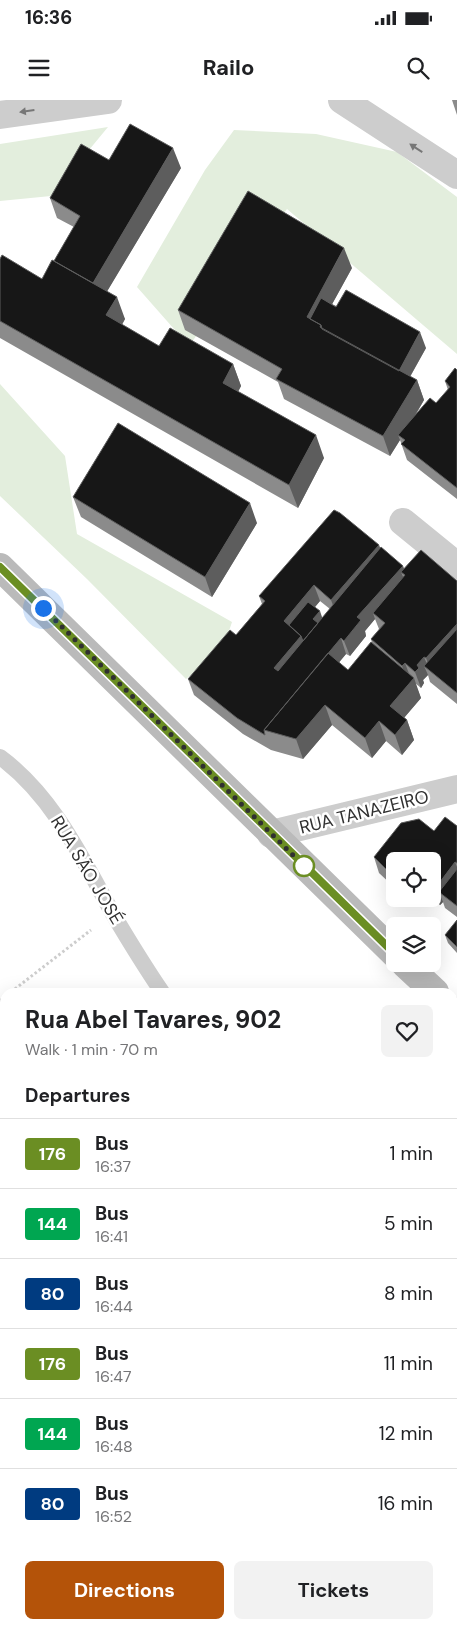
<!DOCTYPE html>
<meta charset="utf-8">
<style>
body{margin:0;font-family:"DM Sans",sans-serif;background:#f2f2f2;color:#202124;height:100vh;display:flex;flex-direction:column;font-size:19px;white-space:nowrap}
*{box-sizing:border-box;margin:0}
p{font-size:16px;color:#757577}
.icon{flex:none;width:28px;height:28px;fill:none;stroke:currentColor;stroke-width:2;stroke-linecap:round;stroke-linejoin:round}
.map{position:relative;flex:1;overflow:hidden}
.drawer{position:absolute;left:0px;top:888px;width:458px;height:641px;display:flex;flex-direction:column;background:#fff;border-radius:15px 15px 0 0;box-shadow:0 5px 20px #0002}
.drawer>*{flex:none}
.badge{padding:0 10px;border-radius:4px;font-size:18px;line-height:32px}
.fabs{position:absolute;left:386px;top:752px;display:grid;gap:10px}
.fabs a{display:grid;place-items:center;width:55px;height:55px;border-radius:8px;background:#fff;box-shadow:0 5px 20px #0002;font-size:25px}
.you{position:absolute;width:25px;height:25px;margin:-12px;border:4px solid #fff;border-radius:50%;background:#1a73e8;box-shadow:0 0 0 8px #1a73e833}
.map>.badge{position:absolute;translate:-50% -50%;box-shadow:0 0 0 2px #fff}
h2{padding:0 25px;font-size:19px;line-height:45px}
.round{display:grid;place-items:center;flex:none;width:52px;height:52px;border-radius:8px;background:#f2f2f2}
.overview{display:flex;align-items:center;justify-content:space-between;height:85px;padding:0 25px}
h1{font-size:24px;font-weight:700;line-height:38px}
.action{display:flex;gap:10px;margin-top:auto;padding:10px 25px}
.action a{flex:1;height:58px;border-radius:8px;background:#b45309;color:#fff;font-size:20px;font-weight:700;line-height:58px;text-align:center}
.action a+a{background:#f2f2f2;color:#202124}
ul{padding:0;list-style:none}
li{display:flex;align-items:center;gap:15px;height:70px;padding:0 25px;border-top:1px solid #e0e0e0}
li div{flex:1}
li b{display:block;font-size:19px}
li em{font-style:normal}
li .badge{min-width:55px;font-weight:700;text-align:center}
.status{display:flex;justify-content:space-between;align-items:center;height:35px;padding:0 25px;background:#fff;direction:ltr}
.status svg{height:14px;fill:currentColor}
header{display:flex;justify-content:space-between;align-items:center;height:65px;padding:0 25px;background:#fff;font-size:22px;font-weight:700}
.map>svg:first-child{display:block}
.green{fill:#e3eedd}
.lines{fill:none;stroke-linecap:round;stroke-linejoin:round}
.path{stroke:#cdcdcd;stroke-width:3;stroke-dasharray:2.5 2.5;stroke-linecap:butt}
.lane{stroke:#cdcdcd;stroke-width:16}
.street{stroke:#cdcdcd;stroke-width:28}
.secondary{stroke:#bababa;stroke-width:28}
.wall{fill:#8b8b8b;fill-rule:evenodd}
.shaded-wall{fill:#5d5d5d}
.building{fill:#171717;stroke:#5d5d5d}
.oneway{fill:#777}
.line-casing{stroke:#fff;stroke-width:11}
.line{stroke:#6b8e23;stroke-width:8}
.walk{stroke:#303030;stroke-width:5;stroke-dasharray:0 9}
.stop-dot{fill:#fff;stroke:#6b8e23;stroke-width:2.5}
.labels{text-anchor:middle;stroke-width:5;stroke-linejoin:round;paint-order:stroke}
.street-label{font-size:18px;fill:#303030;stroke:#fff}
</style>
<div class="status"><b>16:36</b><svg viewBox="0 0 49 12"><path d="M0 12V9h3v3zM5 12V6h3v6zM10 12V3h3v9zM15 12V0h3v12zM26 1h20v11H26zM47 4h2v5h-2z"/></svg></div>
<header><svg class="icon" aria-label="menu" viewBox="0 0 24 24"><path d="M4 6h16M4 12h16M4 18h16"/></svg>Railo<svg class="icon" aria-label="search" viewBox="0 0 24 24"><circle cx="10" cy="10" r="6"/><path d="M15 15l6 6"/></svg></header>
<div class="map">
<svg width="457" height="1528" viewBox="0 0 457 1528">
<rect width="100%" height="100%" fill="#fff"/>
<path class="green" d="M108 27 51 96 0 101V44Z
M234 30 316 34 397 52 457 97V254L287 109 189 246 137 187 205 70Z
M0 284 65 356 77 434 232 522 224 546 186 579 87 479 0 396Z"/>
<g class="lines">
<path class="path" d="M11 892 91 830
M0 901 5 897"/>
<path class="lane" d="M0 657C53 696 82 758 113 814 129 841 145 867 162 892"/>
<path class="street" d="M342 0 457 75
M0 15 108 0
M403 422 457 466
M271 734 457 689
M0 1233 5 1241
M0 1313 5 1310
M452 1406 457 1408
M0 1469 5 1468
M61 1524V1528
M267 1524 268 1528"/>
<path class="secondary" d="M0 467 395 854
M405 864 435 892
M452 910 457 914"/>
</g>
<path class="wall" d="M452 0H457V15Z
M109 60 181 68 107 191 125 219 122 225 159 246 233 264 241 286 238 292 324 358 298 408 0 238V159L42 179 54 161 74 127 57 118 50 98Z
M352 168 332 204 426 248 410 277 417 280 424 300 415 316 436 303 448 290 445 281 457 270V399L407 360 400 340 390 356 284 299 278 282 185 230 178 210Z
M73 397 257 423 212 497 81 417Z
M379 445 380 449 403 466 404 469 457 481V604L430 582 428 575 423 580 424 583 421 588 415 583 421 598 404 618 407 620 414 640 402 655 386 641 372 658 332 625 303 659 271 650 243 634 194 595 188 579 236 535 262 504 259 496ZM320 501 330 509 322 518 315 507ZM375 519 379 529 371 539 372 543 348 570 339 562 346 554 350 556 366 536 365 531Z
M457 726V817L445 808 443 802 440 805 431 799H432V761H395V788L379 773 374 757 434 731Z
M457 820V853L448 843 445 835Z"/>
<path class="shaded-wall" d="M173 48 181 68 99 205 92 185Z
M344 148 352 168 319 228 307 217Z
M117 197 125 219 114 238 106 215Z
M420 232 426 248 403 289 398 273Z
M233 264 241 286 231 305 223 283Z
M417 280 424 300 402 337 398 335 400 340 390 356 383 336Z
M316 335 324 358 298 408 289 385Z
M250 403 257 423 212 497 205 477Z
M379 445 385 461 337 516 331 500Z
M403 466 408 481 405 475 401 472 406 484 373 513 375 519 365 531 366 536 350 556 344 541 357 517Z
M314 485 320 501 293 533 284 521Z
M320 511 323 520 316 527 313 519Z
M457 524V546L431 571 426 558Z
M301 536 307 552 280 583 274 568Z
M341 538 346 554 305 604 298 589Z
M424 557 429 569 424 566 428 575 423 580 424 583 421 588 415 572 417 565Z
M405 563 411 579 408 582 402 566Z
M414 578 421 598 397 626 390 606Z
M325 605 332 625 303 659 296 639Z
M407 620 414 640 402 655 395 635Z
M379 621 386 641 372 658 365 638Z
M455 762 457 767V783L439 792 443 802 440 805 434 790Z"/>
<path class="building" d="M130 24 173 48 93 183 54 161 80 116 50 98 81 44 109 60Z
M248 91 344 148 307 217 321 225 320 227 417 280 383 336 276 279 282 269 178 210Z
M2 155 42 179 52 160 117 197 106 215 159 246 170 228 233 264 223 283 316 335 289 385 0 221V159Z
M346 190 420 232 399 271 322 229 321 225 310 219 321 198 336 207Z
M455 268 457 270V388L401 344 405 340 398 335 430 298 436 303 450 287 445 281Z
M118 323 250 403 205 477 73 397Z
M334 410 340 413 379 445 331 500 314 485 284 521 301 536 274 568 278 571 381 447 403 466 357 517 361 520 344 541 341 538 264 630 265 635 237 618 188 579 230 530 236 535 265 501 259 496Z
M421 450 457 481V524L426 558 424 557 417 565 419 568 415 572 405 563 402 566 371 539 385 523 373 513 405 475 401 472Z
M308 502 320 511 313 519 318 523 303 541 301 536 289 525Z
M457 529V593L424 566Z
M371 542 414 578 390 606 407 620 395 635 379 621 365 638 325 605 296 639 264 630 328 553 348 570Z
M445 717 457 726V763L455 762 434 790 432 788V761H395V778L374 757 401 723 419 719 434 731Z
M457 769V806L439 792Z
M457 820V847L445 835Z"/>
<defs><path id="oneway-solid" d="M-6-.8H1V-3.2L6.5 0L1 3.2V.8H-6Z" transform="scale(1.25)"/></defs>
<g class="oneway">
<use href="#oneway-solid" transform="translate(27 11) rotate(172)"/>
<use href="#oneway-solid" transform="translate(416 48) rotate(-147)"/>
</g>
<g class="lines">
<defs>
<path id="line" d="M0 467 395 854"/>
</defs>
<use href="#line" class="line-casing"/>
<use href="#line" class="line"/>
<path class="walk" d="M43 508 304 766"/>
</g>
<circle class="stop-dot" cx="304" cy="766" r="10"/>
<g class="labels">
<g class="street-label">
<text transform="translate(364 712) rotate(-14)" y="6">RUA TANAZEIRO</text>
<text transform="translate(87 770) rotate(59)" y="6">RUA SÃO JOSÉ</text>
</g>
</g>
</svg>
<div class="fabs">
<a><svg class="icon" aria-label="locate" viewBox="0 0 24 24"><circle cx="12" cy="12" r="6"/><path d="M12 2v4M12 18v4M2 12h4M18 12h4"/></svg></a>
<a><svg class="icon" aria-label="layers" viewBox="0 0 24 24"><path d="M12 4l9 5-9 5-9-5zM3 14l9 5 9-5"/></svg></a>
</div>
<div class="you" style="left:43px;top:508px"></div>
<section class="drawer">
<div class="overview"><div><h1>Rua Abel Tavares, 902</h1><p>Walk · 1 min · 70 m</p></div><a class="round"><svg class="icon" aria-label="heart" viewBox="0 0 24 24"><path d="M12 20l-8-8c-3-5 5-10 8-4 3-6 11-1 8 4z"/></svg></a></div>
<h2>Departures</h2>
<ul>
<li><span class="badge" style="background:#6b8e23;color:#fff">176</span><div><b>Bus</b><p>16:37</p></div><em>1 min</em></li>
<li><span class="badge" style="background:#00a651;color:#fff">144</span><div><b>Bus</b><p>16:41</p></div><em>5 min</em></li>
<li><span class="badge" style="background:#003b80;color:#fff">80</span><div><b>Bus</b><p>16:44</p></div><em>8 min</em></li>
<li><span class="badge" style="background:#6b8e23;color:#fff">176</span><div><b>Bus</b><p>16:47</p></div><em>11 min</em></li>
<li><span class="badge" style="background:#00a651;color:#fff">144</span><div><b>Bus</b><p>16:48</p></div><em>12 min</em></li>
<li><span class="badge" style="background:#003b80;color:#fff">80</span><div><b>Bus</b><p>16:52</p></div><em>16 min</em></li>
</ul>
<div class="action"><a>Directions</a><a>Tickets</a></div>
</section>
</div>
